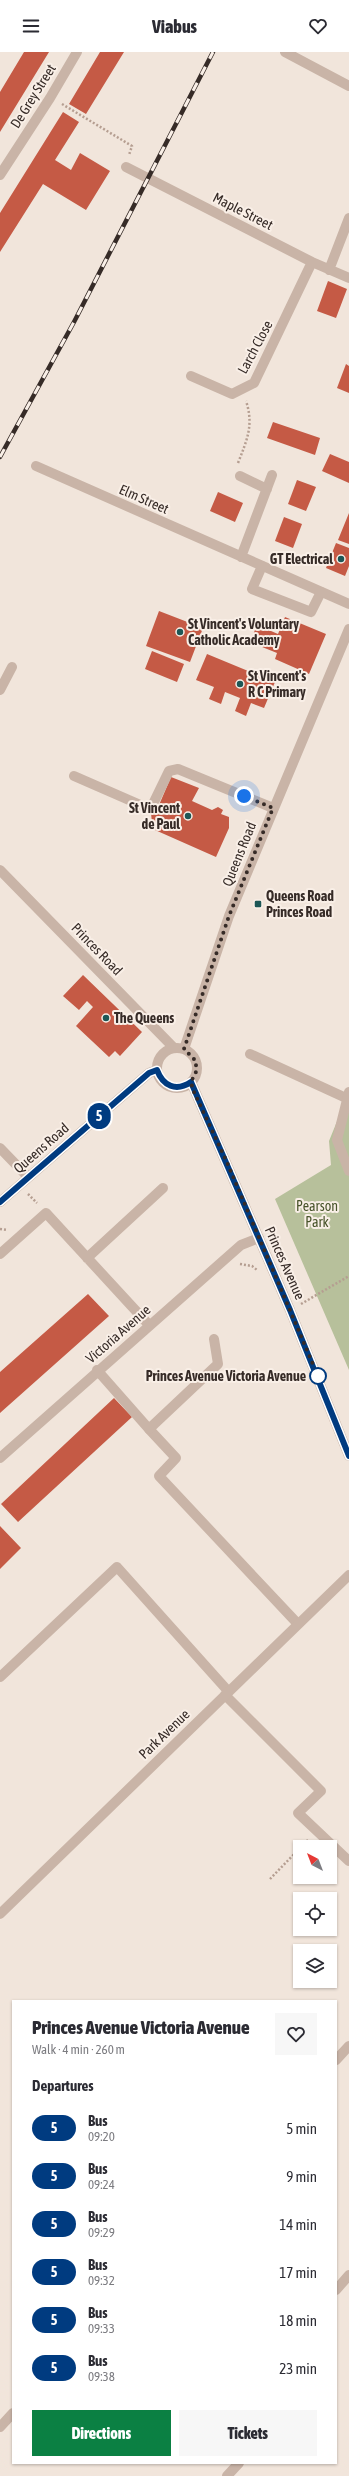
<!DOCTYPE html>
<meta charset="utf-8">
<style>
body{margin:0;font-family:"Asap Condensed",sans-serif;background:#f7f7f7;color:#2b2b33;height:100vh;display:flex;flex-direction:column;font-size:15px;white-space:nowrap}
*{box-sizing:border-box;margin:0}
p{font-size:13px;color:#7c7c81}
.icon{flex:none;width:22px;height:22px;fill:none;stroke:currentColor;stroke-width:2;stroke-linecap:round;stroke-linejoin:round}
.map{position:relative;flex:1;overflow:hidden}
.details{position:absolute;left:12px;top:1948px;width:325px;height:464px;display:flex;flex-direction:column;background:#fff;border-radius:0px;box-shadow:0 1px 3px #0004}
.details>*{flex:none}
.badge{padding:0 8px;border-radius:13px;font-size:14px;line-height:26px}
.needle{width:26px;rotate:318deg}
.tools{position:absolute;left:293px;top:1788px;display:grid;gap:8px}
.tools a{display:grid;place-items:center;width:44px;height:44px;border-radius:0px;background:#fff;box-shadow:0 1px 3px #0004;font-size:20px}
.you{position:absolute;width:20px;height:20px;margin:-10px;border:3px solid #fff;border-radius:50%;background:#1a73e8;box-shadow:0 0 0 6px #1a73e833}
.map>.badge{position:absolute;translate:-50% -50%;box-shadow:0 0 0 2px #fff}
h2{padding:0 20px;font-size:15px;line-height:36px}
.round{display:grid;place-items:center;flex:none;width:42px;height:42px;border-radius:0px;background:#f7f7f7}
.headline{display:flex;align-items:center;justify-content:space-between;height:68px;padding:0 20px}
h1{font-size:19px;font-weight:800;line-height:30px}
.cta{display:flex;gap:8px;margin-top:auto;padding:8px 20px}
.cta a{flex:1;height:46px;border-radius:0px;background:#0b8043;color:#fff;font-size:16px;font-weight:800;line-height:46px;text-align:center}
.cta a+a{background:#f7f7f7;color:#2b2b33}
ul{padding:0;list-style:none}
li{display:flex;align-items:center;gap:12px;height:48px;padding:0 20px}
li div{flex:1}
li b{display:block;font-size:15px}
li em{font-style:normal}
li .badge{min-width:44px;font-weight:700;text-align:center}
header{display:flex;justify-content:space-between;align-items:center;height:52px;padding:0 20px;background:#fff;font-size:18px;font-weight:800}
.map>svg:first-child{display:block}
.green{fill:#b7c09b}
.building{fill:#c55a45}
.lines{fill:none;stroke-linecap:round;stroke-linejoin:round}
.path{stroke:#b59e91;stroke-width:2.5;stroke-dasharray:2 2;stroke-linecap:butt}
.service{stroke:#c9b4a7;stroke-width:10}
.minor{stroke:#c9b4a7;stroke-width:10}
.tertiary{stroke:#c9b4a7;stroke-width:10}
.rail-casing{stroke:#362b27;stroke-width:4.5}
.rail{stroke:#f9efe7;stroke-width:3;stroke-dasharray:9;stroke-linecap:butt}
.line-casing{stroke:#fff;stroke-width:9}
.line{stroke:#003b80;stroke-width:6}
.walk{stroke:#362b27;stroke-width:4;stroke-dasharray:0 7.2}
.poi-dot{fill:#1d5756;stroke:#f9efe7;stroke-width:1.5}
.stop-dot{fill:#fff;stroke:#003b80;stroke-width:2}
.labels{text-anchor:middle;stroke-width:4;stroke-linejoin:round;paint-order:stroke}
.street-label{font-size:14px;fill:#362b27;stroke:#f9efe7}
.poi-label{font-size:14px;font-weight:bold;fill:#362b27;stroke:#f9efe7;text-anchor:start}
.park-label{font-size:14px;fill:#48542b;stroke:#f9efe7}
.stop-label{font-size:14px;font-weight:bold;fill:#362b27;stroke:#f9efe7;text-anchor:end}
</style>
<header><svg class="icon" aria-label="menu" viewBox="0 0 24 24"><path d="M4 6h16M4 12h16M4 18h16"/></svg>Viabus<svg class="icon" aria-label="heart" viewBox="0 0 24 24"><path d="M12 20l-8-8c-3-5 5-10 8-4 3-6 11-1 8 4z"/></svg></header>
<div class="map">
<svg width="349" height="2424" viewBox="0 0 349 2424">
<rect width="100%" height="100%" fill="#f1e5db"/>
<path class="green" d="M349 1040V1318L275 1147 331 1113 329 1089Z"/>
<path class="building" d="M24 0H49L0 80V40Z
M100 0H124L86 62 69 52Z
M63 60 79 70 55 108 71 118 80 101 110 119 86 158 43 132 0 200V161Z
M328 229 347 237 336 266 317 259Z
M346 312 349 314V341L337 336Z
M273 370 320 386 315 403 267 386Z
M330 402 349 410V431L322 419Z
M297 428 316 435 306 459 288 452Z
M218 440 243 451 235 470 210 459Z
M349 461V492L338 488Z
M284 465 302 472 293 496 275 489Z
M336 491 349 496V514L345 524 326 516Z
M159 559 203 576 190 610 146 594Z
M285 565 326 582 309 622 275 607 277 601 250 590 257 573 278 582Z
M152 599 184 612 177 630 145 617Z
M207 602 275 630 264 656 251 651 246 664 235 659 240 646 225 640 221 652 209 647 214 635 196 628Z
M171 725 199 736 192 749 212 758 218 755 223 758 221 762 229 765V776L216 805 155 778 157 773 152 771 151 761 154 756 159 753Z
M83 923 142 980 120 1004 115 999 109 1005 76 974 93 955 87 949 79 958 63 944Z
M88 1242 109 1264 0 1361V1320Z
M114 1346 132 1365 18 1470 1 1452Z
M0 1474 21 1496 0 1517Z"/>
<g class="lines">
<path class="path" d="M62 52 132 94 129 103
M238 411C247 388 254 373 246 349
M28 1142 37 1151
M0 1177 7 1178
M240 1212 252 1214 257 1218
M301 1252 349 1224
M301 1795 308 1788
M270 1827 300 1796"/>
<path class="service" d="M262 514 252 537 311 560 321 540
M0 638 12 615
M74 724 145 755 153 752 169 719 178 717 273 756
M250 1002 346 1046
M0 1202 46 1161 149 1273
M87 1206 163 1136
M149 1377 176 1406 159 1424 297 1571
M0 1625 117 1515 228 1639
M225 1643 321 1739 298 1761 349 1809
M336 2238 349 2223
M227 2424 239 2411"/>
<path class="minor" d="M285 0 349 34
M126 115 312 210 349 226
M0 123 50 46 77 0
M329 218 349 166
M191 324 232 342 254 331 312 210
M36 414 349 552
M240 424 267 437
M241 505 272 423
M0 818 174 996
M349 1040 337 1088 349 1119
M0 1096 28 1125
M97 1318 149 1377 218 1312 214 1287
M0 1406 241 1193 259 1186
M0 1862 349 1523
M336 2008 349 1994
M0 2375 13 2361"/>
<path class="tertiary" d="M157 1016a20 20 0 1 1 40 0a20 20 0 1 1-40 0Z
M184 997 229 864 349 577
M191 1030 290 1258 349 1404
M0 1150 149 1021 157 1018"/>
<defs>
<path id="rail" d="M0 405 74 270 213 0"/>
</defs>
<use href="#rail" class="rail-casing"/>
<use href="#rail" class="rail"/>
</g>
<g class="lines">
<defs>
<path id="line" d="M0 1150 149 1021 157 1018C163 1034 176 1040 191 1030L290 1258 349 1404"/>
</defs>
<use href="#line" class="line-casing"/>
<use href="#line" class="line"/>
<path class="walk" d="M244 744 273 756 229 864 184 997 196 1009V1020L191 1030 193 1038 226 1108 318 1324"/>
</g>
<g class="poi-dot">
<circle cx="341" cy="507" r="4"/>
<circle cx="180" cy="580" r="4"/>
<circle cx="240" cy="632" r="4"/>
<circle cx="188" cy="764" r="4"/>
<rect x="254" y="848" width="8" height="8" rx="2"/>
<circle cx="106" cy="966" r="4"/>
</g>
<circle class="stop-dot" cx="318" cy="1324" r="8"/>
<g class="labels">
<g class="street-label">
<text transform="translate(33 44) rotate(-58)" y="5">De Grey Street</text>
<text transform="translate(243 159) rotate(27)" y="5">Maple Street</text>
<text transform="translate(255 295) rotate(-62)" y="5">Larch Close</text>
<text transform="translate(144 447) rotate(24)" y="5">Elm Street</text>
<text transform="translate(239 802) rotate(-68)" y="5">Queens Road</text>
<text transform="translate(97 897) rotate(46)" y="5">Princes Road</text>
<text transform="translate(41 1096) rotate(-41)" y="5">Queens Road</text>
<text transform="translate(285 1211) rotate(66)" y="5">Princes Avenue</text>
<text transform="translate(118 1282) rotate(-41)" y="5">Victoria Avenue</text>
<text transform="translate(164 1682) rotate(-44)" y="5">Park Avenue</text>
</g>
<g class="poi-label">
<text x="333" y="512" text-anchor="end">GT Electrical</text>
<text x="188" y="577">St Vincent's Voluntary<tspan x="188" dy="16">Catholic Academy</tspan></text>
<text x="248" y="629">St Vincent's<tspan x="248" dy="16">R C Primary</tspan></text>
<text x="180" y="761" text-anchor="end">St Vincent<tspan x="180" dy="16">de Paul</tspan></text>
<text x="266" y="849">Queens Road<tspan x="266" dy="16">Princes Road</tspan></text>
<text x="114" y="971">The Queens</text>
</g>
<g class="park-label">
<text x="317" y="1159">Pearson<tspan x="317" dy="16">Park</tspan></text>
</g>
<g class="stop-label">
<text x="306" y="1329">Princes Avenue Victoria Avenue</text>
</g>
</g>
</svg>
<div class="tools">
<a><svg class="needle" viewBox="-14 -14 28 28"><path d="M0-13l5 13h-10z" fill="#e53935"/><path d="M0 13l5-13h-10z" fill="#7c7c81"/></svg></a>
<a><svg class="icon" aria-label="locate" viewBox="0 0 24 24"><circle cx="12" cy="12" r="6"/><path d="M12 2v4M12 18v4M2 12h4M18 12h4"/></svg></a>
<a><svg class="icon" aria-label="layers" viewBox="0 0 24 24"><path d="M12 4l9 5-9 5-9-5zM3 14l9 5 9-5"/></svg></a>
</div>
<div class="you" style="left:244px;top:744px"></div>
<b class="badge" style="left:99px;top:1064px;background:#003b80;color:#fff">5</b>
<section class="details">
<div class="headline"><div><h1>Princes Avenue Victoria Avenue</h1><p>Walk · 4 min · 260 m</p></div><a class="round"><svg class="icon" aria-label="heart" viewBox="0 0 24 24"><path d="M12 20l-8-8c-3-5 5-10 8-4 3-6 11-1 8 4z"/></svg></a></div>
<h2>Departures</h2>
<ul>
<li><span class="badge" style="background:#003b80;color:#fff">5</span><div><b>Bus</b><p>09:20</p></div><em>5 min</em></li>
<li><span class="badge" style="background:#003b80;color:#fff">5</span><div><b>Bus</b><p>09:24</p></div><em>9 min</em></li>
<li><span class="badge" style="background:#003b80;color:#fff">5</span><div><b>Bus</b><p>09:29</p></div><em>14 min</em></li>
<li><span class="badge" style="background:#003b80;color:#fff">5</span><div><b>Bus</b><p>09:32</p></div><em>17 min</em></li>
<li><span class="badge" style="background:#003b80;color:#fff">5</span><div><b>Bus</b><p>09:33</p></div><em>18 min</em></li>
<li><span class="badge" style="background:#003b80;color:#fff">5</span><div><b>Bus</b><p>09:38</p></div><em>23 min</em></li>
</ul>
<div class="cta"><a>Directions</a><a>Tickets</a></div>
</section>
</div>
